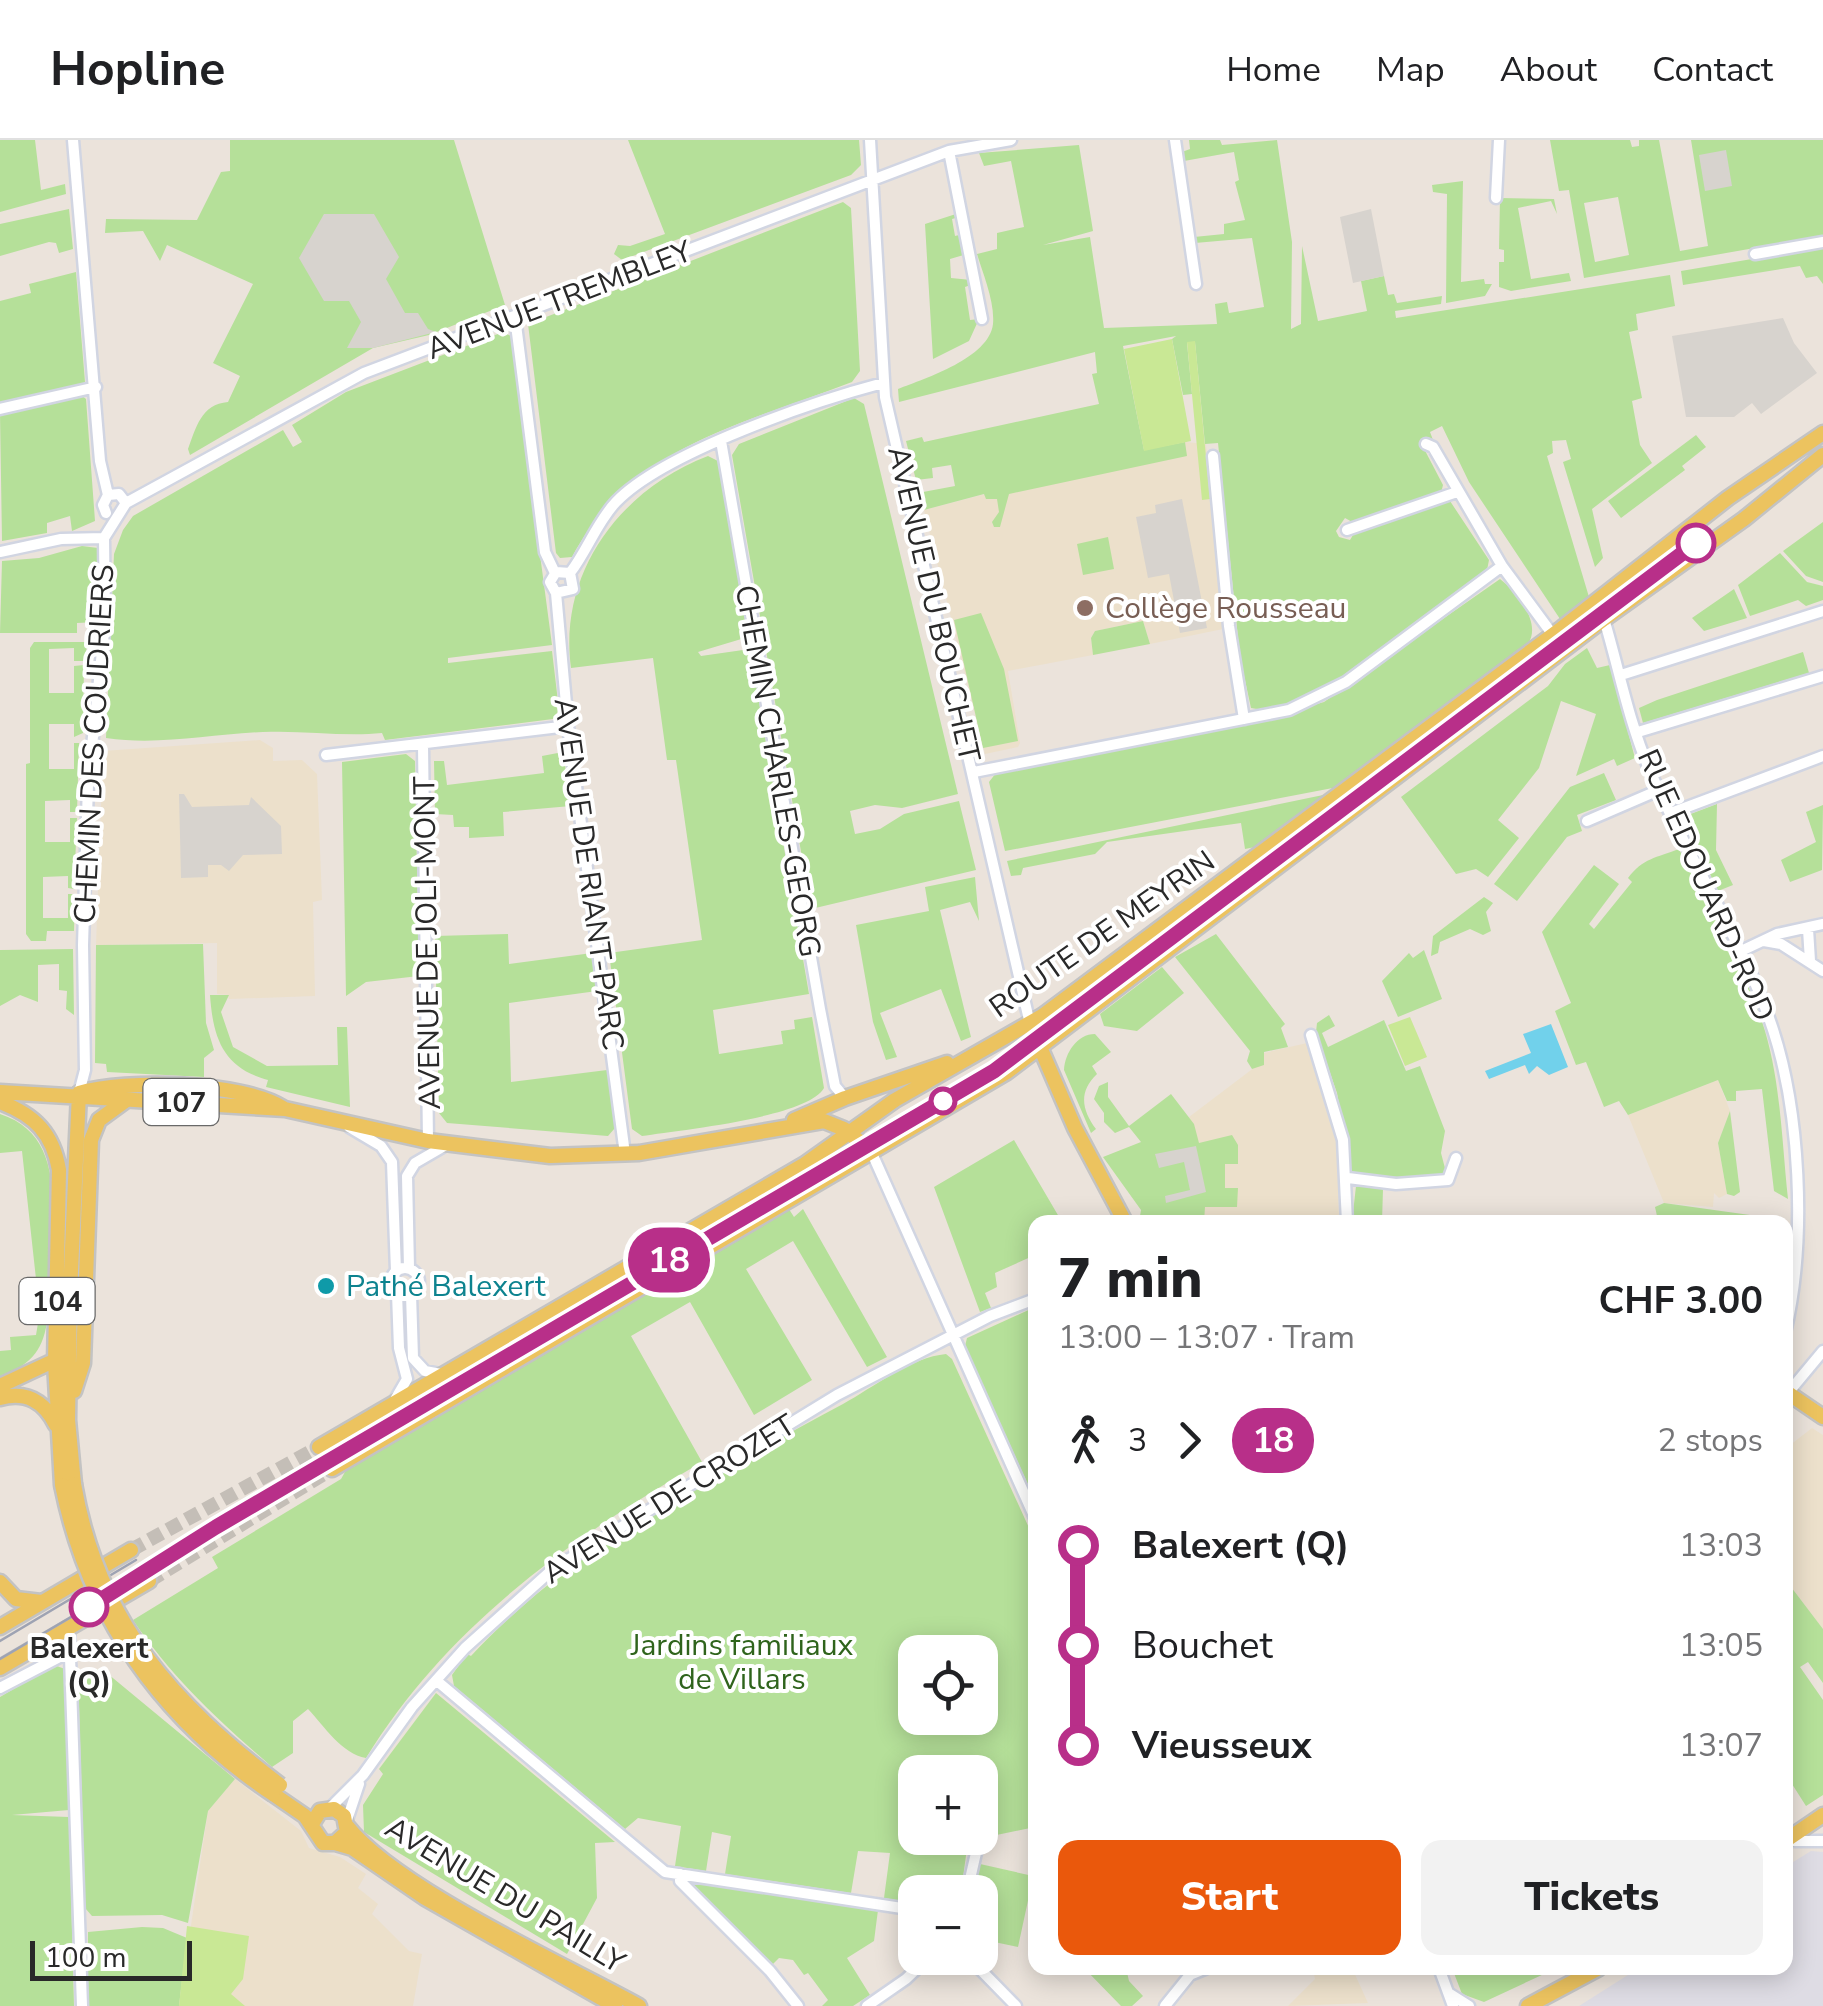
<!DOCTYPE html>
<meta charset="utf-8">
<style>
body{margin:0;font-family:"Nunito Sans",sans-serif;background:#f2f2f2;color:#202124;height:100vh;display:flex;flex-direction:column;font-size:38px;white-space:nowrap}
*{box-sizing:border-box;margin:0}
p{font-size:32px;color:#757577}
.icon{flex:none;width:55px;height:55px;fill:none;stroke:currentColor;stroke-width:2;stroke-linecap:round;stroke-linejoin:round}
.map{position:relative;flex:1;overflow:hidden}
.details{position:absolute;left:1028px;top:1075px;width:765px;height:760px;display:flex;flex-direction:column;background:#fff;border-radius:20px;box-shadow:0 5px 25px #0003}
.details>*{flex:none}
.badge{padding:0 20px;border-radius:32px;font-size:35px;line-height:65px}
.tools{position:absolute;left:898px;top:1495px;display:grid;gap:20px}
.tools a{display:grid;place-items:center;width:100px;height:100px;border-radius:20px;background:#fff;box-shadow:0 5px 25px #0003;font-size:50px}
.scale{position:absolute;left:30px;bottom:25px;width:162px;box-sizing:border-box;padding-left:10px;border:5px solid #292929;border-top:0;font-size:28px;line-height:35px;white-space:nowrap;color:#292929;-webkit-text-stroke:8px #fff;paint-order:stroke}
.map>.badge{position:absolute;translate:-50% -50%;box-shadow:0 0 0 5px #fff}
.legs{display:flex;align-items:center;gap:15px;height:110px;padding:0 30px;font-size:32px}
.legs p{margin-inline-start:auto}
.summary{display:flex;align-items:center;justify-content:space-between;height:170px;padding:0 30px}
h1{font-size:55px;font-weight:800;line-height:75px}
.action{display:flex;gap:20px;margin-top:auto;padding:20px 30px}
.action a{flex:1;height:115px;border-radius:20px;background:#ea580c;color:#fff;font-size:40px;font-weight:800;line-height:115px;text-align:center}
.action a+a{background:#f2f2f2;color:#202124}
ul{padding:0 30px;list-style:none}
li{display:flex;align-items:center;gap:35px;height:100px;font-size:38px}
li i{display:grid;place-items:center;width:15px;height:100%;margin:0 12px;background:currentColor}
li i::after{content:'';width:25px;height:25px;margin:-12px;border:8px solid;border-radius:50%;background:#fff}
li p{margin-inline-start:auto}
li:first-child i{background:linear-gradient(#0000 50%,currentColor 0)}
li:last-child i{background:linear-gradient(currentColor 50%,#0000 0)}
header{display:flex;align-items:center;gap:60px;box-sizing:border-box;height:140px;padding:0 50px;background:#fff;border-bottom:2px solid #e0e0e0}
header strong{font-size:48px}
nav{display:flex;gap:55px;margin-inline-start:auto;font-size:35px}
.map>svg:first-child{display:block}
.industrial{fill:#dedce4}
.education{fill:#ece0cb}
.green{fill:#b5e099;fill-rule:evenodd}
.pitch{fill:#c9e895}
.plaza{fill:#d7d3ce}
.water{fill:#71d1eb}
.lines{fill:none;stroke-linecap:round;stroke-linejoin:round}
.major-tunnel{stroke:#c4beb7;stroke-width:14;stroke-dasharray:14 7;stroke-linecap:butt}
.minor-casing{stroke:#d1d5e2;stroke-width:15}
.major-casing{stroke:#c3c3c3;stroke-width:19}
.minor{stroke:#fff;stroke-width:10}
.major{stroke:#ecc35f;stroke-width:14}
.tram{stroke:#9ea3b3;stroke-width:2.5}
.major-bridge-casing{stroke:#c3c3c3;stroke-width:19;stroke-linecap:butt}
.major-bridge{stroke:#ecc35f;stroke-width:14}
.line-1-casing{stroke:#fff;stroke-width:22}
.line-1{stroke:#b82f89;stroke-width:15}
.stop-1-dot{fill:#fff;stroke:#b82f89;stroke-width:5}
.education-dot{fill:#8d6e63;stroke:#fff;stroke-width:4}
.culture-dot{fill:#0f9aa8;stroke:#fff;stroke-width:4}
.labels{text-anchor:middle;stroke-width:8;stroke-linejoin:round;paint-order:stroke}
.shield{fill:#fff;stroke:#696969;stroke-width:2.5}
.shield-label{font-size:28px;font-weight:bold;fill:#292929}
.street-label{font-size:30px;fill:#292929;stroke:#fff}
.education-label{font-size:30px;fill:#785e54;stroke:#fff;text-anchor:start}
.culture-label{font-size:30px;fill:#0d838f;stroke:#fff;text-anchor:start}
.park-label{font-size:30px;fill:#2f641c;stroke:#fff}
.stop-label{font-size:30px;font-weight:bold;fill:#292929;stroke:#fff}
</style>
<header>
<strong>Hopline</strong>
<nav><a>Home</a><a>Map</a><a>About</a><a>Contact</a></nav>
</header>
<div class="map">
<svg width="1823" height="1866" viewBox="0 0 1823 1866">
<rect width="100%" height="100%" fill="#ebe3db"/>
<path class="industrial" d="M1811 1711 1823 1712V1866H1579L1639 1828H1785V1727Z"/>
<path class="education" d="M1185 302 1206 304 1223 489 1150 504 1143 481 1095 491 1091 498 1093 515 1008 531 1020 603 1018 607 985 614 924 370Z
M260 600 273 608V621L302 620 317 634 322 760 313 762 315 856 229 859 228 855 217 854V803L96 805 103 611Z
M1307 903 1337 1003 1339 1082H1204L1199 1003 1189 977 1255 927 1264 913Z
M1718 940 1730 971 1718 1003 1727 1054 1719 1058 1714 1053 1713 1067 1664 1063 1628 975Z
M1812 1288 1823 1295V1489L1785 1439V1309Z
M235 1639 301 1691 309 1708 340 1717 366 1734 358 1748 378 1764 372 1774 409 1811 422 1814 413 1866H179L208 1671Z
M1313 1828H1352L1368 1863 1288 1866 1315 1839Z"/>
<path class="green" d="M0 0H35L41 50 65 44 66 54 0 72Z
M230 0H454L505 165 429 195 373 208 190 315 188 309C196 288 201 264 228 262L240 236 213 223 253 144 167 105 160 121 143 91 105 93 106 79 197 80 221 32 230 31Z
M628 0H859L861 25 851 35 622 120 614 114 618 105 630 106 665 94Z
M1189 0H1220L1222 5 1277 0 1292 102 1291 189 1301 184 1302 106 1318 181 1367 171 1361 141 1384 136 1388 155 1394 154 1397 163 1442 156 1441 164 1395 171 1396 178 1670 135 1675 166 1636 174 1638 190 1629 192 1642 258 1632 261 1640 305 1652 323 1592 369 1603 418 1595 427 1563 322 1571 319 1566 300 1552 301 1553 313 1547 316 1589 457 1560 479 1469 342 1442 286 1430 292 1433 300 1420 301 1443 345 1441 353 1354 383 1345 378 1336 391 1339 397 1350 400 1356 390 1450 361 1489 420 1487 430C1442 464 1304 582 1251 568L1240 517 1218 303 1205 304 1195 202 1187 203 1192 254 1183 255 1172 199 1176 196 1123 206 1144 310 1185 302 1187 316 1009 354 1000 387H994L992 382 999 372 997 359H986L984 354 924 370 923 352 955 346 951 325 932 328 933 338 916 340 906 301 922 297 924 302 1099 264 1092 234 1097 233 1095 212 899 262 898 249C926 238 989 218 993 184 995 162 983 134 977 114L997 109V93L1024 87 1011 21 984 26 979 13 1079 5 1093 91 1043 105 1090 97 1104 188 1217 184 1215 164 1227 162 1229 173 1264 167 1252 98 1195 103 1194 97 1224 94V84L1245 80 1235 42 1239 40 1234 12 1184 21 1182 12 1190 9Z
M1550 0H1630L1632 7 1639 6V0H1659L1680 111 1708 106 1691 0H1823V96L1584 138 1569 50 1559 51ZM1618 57 1629 115 1595 122 1584 63Z
M1463 41 1461 142 1484 139 1485 144H1492L1485 156 1446 163 1447 54 1433 52 1432 45Z
M1500 58 1554 59 1557 74 1551 61 1518 68 1531 139 1569 133 1571 141 1511 151 1499 147V122H1504V110L1499 109Z
M843 62 851 68 860 231 852 242C742 285 632 305 572 417L560 418 556 413 528 184Z
M69 69 73 109 59 113 56 103 49 102 0 116V84Z
M959 73V77L952 79 955 96 963 94 967 114 950 119 951 138 971 140 973 144 965 147 970 180 979 179 969 201 933 219 925 84Z
M1823 107V144L1817 136 1806 138 1800 126 1683 145 1681 131Z
M76 132 85 242 82 247 0 264V161L31 153 29 144Z
M503 192 511 196 552 505 448 518V523L552 511 559 570 553 579 385 600 382 593C343 597 303 590 263 592 210 594 159 606 106 598L114 414 123 390 133 376 283 290 293 307 302 302 292 285 346 252Z
M81 255 86 259 95 381 72 391 70 376 47 383V393L2 401 0 273Z
M854 258 864 264 958 654 902 668 875 665 850 671 855 694 880 689 904 674 959 661 976 730 811 769 732 315 739 304Z
M1696 295 1706 307 1682 326 1685 330 1621 378 1608 361Z
M708 316 718 321 748 497 698 512 701 516 750 509 809 854 713 870 719 914 783 904 781 891 795 889 794 880 812 877 824 948C807 978 678 990 642 996L632 989 609 813 702 800 676 620H667L653 518 571 528C558 432 621 349 708 316Z
M1823 382V442L1806 436 1783 411Z
M1108 397 1114 429 1083 435 1077 404Z
M82 406 98 408 97 482 77 483V493H0L2 421 39 418Z
M1780 413 1807 442 1823 446V460L1806 466 1798 460 1750 476 1738 445Z
M1500 439C1517 452 1542 483 1528 504L1338 647 1005 711 989 642 996 633 1246 585 1324 562Z
M1734 449 1747 478 1704 491 1692 478Z
M981 473 1004 529 1018 601 983 608 954 480Z
M1143 481 1150 504 1093 515 1091 498 1095 491Z
M34 502H88L84 521H74V508L49 509V553H74V526L84 525 83 593 74 597V584H49V629H74V603H79L77 672H70V660L45 661V702H70V678H77L74 749 68 748V736L43 737V778H68V754H75L74 791H47L46 801H31L26 794V624L30 623V508Z
M1587 508 1597 528 1610 525 1635 618 1617 626 1614 619 1576 636 1596 574 1561 561 1539 628 1498 680 1519 698 1488 737 1476 729 1456 734 1401 657 1548 546 1565 524Z
M1803 512 1809 533 1643 583 1639 568 1657 560Z
M563 612 571 666 503 672 504 696 469 698V687H454L453 675 435 674 434 621H444L447 645 544 633 542 616Z
M406 614 415 621 419 836 366 842 346 856 342 622Z
M1604 633 1616 660 1577 675 1582 691 1567 697 1517 761 1494 744 1570 647Z
M1328 654 1260 706 1245 709 1241 683 1107 702 1095 714 1023 728 1021 735 1011 736 1007 721Z
M1717 664 1716 710 1733 745 1718 751 1685 681 1688 675Z
M1823 665 1822 730 1790 742 1781 720 1816 702 1806 672Z
M1679 709C1708 769 1745 827 1765 891 1781 945 1782 1004 1788 1059L1774 1051 1762 949 1736 951V961H1727L1718 940 1628 975 1619 961 1604 967 1586 922 1576 925 1555 871 1571 863 1542 792 1594 725 1619 744 1589 784 1594 789 1632 742 1628 738C1643 718 1656 718 1679 709Z
M975 737 979 781 970 762 940 770 971 897 961 901 941 849 880 873 897 917 886 920 873 882 856 785 929 771 925 747Z
M1484 757 1493 763 1486 772 1491 791 1483 795 1470 789 1440 802 1438 813 1431 816 1433 796Z
M508 794 509 824 592 813 597 851 509 863 511 942 607 930 615 988 608 996 447 983 439 973 435 796Z
M1216 794 1285 884 1281 888 1288 907 1264 912V925L1252 929 1247 921 1250 911 1175 817Z
M203 804 206 883 214 910 204 918V937L107 932 106 924 95 923 96 805Z
M73 809 74 875 66 869 67 851 59 850V824L38 825V862L20 855 0 866V810Z
M1424 810 1442 859 1398 877 1382 841 1409 813 1413 818Z
M1162 827 1184 853 1137 891 1104 886 1100 874Z
M210 855H229L221 872 233 907 267 926 338 925 337 887H347L350 967 266 947 268 940C223 928 213 898 210 855Z
M1329 875 1335 886 1322 893 1328 907 1384 880 1406 931 1420 926 1445 991 1441 1013 1446 1032 1441 1040 1355 1034 1351 1030 1337 953 1316 892 1317 883Z
M1095 894 1111 912 1092 926 1097 934C1078 952 1082 970 1096 989L1091 993 1064 930C1065 913 1077 894 1095 894Z
M1108 942V957L1129 986 1171 954 1194 984 1199 1003 1232 995 1238 1005V1024H1225V1048H1238L1237 1067H1205L1204 1082H1139L1141 1070 1103 1017 1141 1002 1129 987 1115 993 1104 982V973L1094 959 1099 946Z
M1730 971 1740 1052 1734 1056 1727 1054 1718 1003Z
M0 974C70 996 51 1081 49 1138L36 1139 22 1011 0 1013Z
M1014 1000 1062 1082H1035V1115L995 1133 997 1147 985 1153 991 1168 980 1172 934 1047Z
M1356 1046 1383 1049 1382 1082H1352Z
M1664 1063 1757 1076 1756 1082H1641L1657 1076 1655 1067Z
M787 1066 794 1077 803 1069 887 1217 867 1227 793 1101 746 1129 812 1240 754 1275 690 1162 631 1196 702 1322C571 1398 447 1486 366 1618 342 1614 324 1586 308 1569L293 1581V1613L272 1627C219 1581 172 1538 133 1480L218 1428 212 1417 341 1339 349 1325Z
M1035 1167V1360L965 1206 967 1198Z
M47 1182C42 1214 29 1224 0 1238V1211L11 1210 10 1197 36 1195 38 1183Z
M946 1214 952 1219 1035 1401V1687L968 1701 961 1752H915V1763L884 1758 890 1713 858 1711 851 1753 725 1734 731 1696 712 1692 706 1731 675 1726 681 1686 638 1678 625 1689 454 1546 452 1535 467 1514 471 1516C572 1407 713 1334 843 1264 872 1248 912 1217 946 1214ZM915 1512H980V1578H915ZM915 1632H980V1698H915Z
M1785 1439 1823 1489V1543L1808 1522 1800 1527 1823 1560V1655L1806 1666 1785 1633Z
M54 1525 65 1529 69 1670 12 1675 69 1677 74 1866H0V1557Z
M102 1529 235 1639 208 1671 188 1783 162 1775 92 1776 85 1768 78 1532Z
M436 1553 615 1702 595 1703 597 1758 567 1814 364 1692 363 1665 383 1634 379 1629Z
M980 1724 1033 1736 1035 1728 1018 1807 980 1799V1752H974Z
M694 1743 878 1770 874 1801 847 1818 870 1855 853 1866H822L828 1860 808 1833 804 1835 793 1820 779 1818 771 1826 692 1747Z
M142 1787 163 1788 187 1798 179 1866H88V1792Z
M1084 1828H1126L1129 1841 1143 1856 1132 1866H1121Z
M1452 1828H1557L1484 1862 1462 1854Z"/>
<path class="pitch" d="M1172 199 1191 301 1144 311 1124 209Z
M1195 201 1210 359 1202 360 1187 202Z
M1410 877 1427 917 1405 926 1388 885Z
M187 1786 249 1796 243 1839 231 1854 245 1866H179Z"/>
<path class="plaza" d="M1726 10 1732 46 1705 51 1699 15Z
M1371 69 1384 136 1353 143 1340 77Z
M324 74H374L399 117 386 139 405 173H418L428 189 436 192 373 208H347L361 182 349 161H324L299 118Z
M1783 178 1794 203 1817 233 1761 274 1752 263 1734 277H1686L1672 196Z
M1182 359 1207 488 1180 493 1169 434 1148 438 1136 377 1156 373 1155 365Z
M179 654H184L192 667 249 665 251 657 281 686 282 714 243 715 229 731 221 725H208V737L181 738Z
M1196 1006 1206 1052 1166 1063 1165 1056 1190 1050 1184 1022 1159 1028 1155 1014Z"/>
<path class="water" d="M1551 884 1568 927 1549 935 1537 926 1529 934 1525 925 1489 939 1485 931 1531 913 1523 894Z"/>
<g class="lines">
<path class="major-tunnel" d="M131 1410 319 1307
M149 1441 332 1329"/>
<defs>
<path id="minor" d="M73 0 100 321 108 355
M870 0 885 257 1030 884
M1175 0 1196 144
M949 11 982 179
M1496 58 1499 0
M1755 114 1823 102
M515 177 545 412 555 433
M0 269 96 247
M721 301 820 869 835 946 845 958
M1426 304 1433 307 1502 426 1553 495
M1213 316 1229 486 1244 579
M126 363 364 233 949 11 1011 0
M106 373 103 365 108 355 119 354 126 363
M1347 390 1457 352
M0 412 61 399 104 398
M570 433 556 432 550 442 556 453 568 586 625 1014
M570 433C587 411 597 382 616 362 664 312 815 261 883 243
M556 453 573 449 570 433
M1604 479C1619 529 1629 583 1650 631 1686 714 1738 792 1769 878 1801 967 1807 1101 1785 1193
M1621 535 1823 471
M1638 592 1823 536
M423 605 428 1001
M326 615 568 586
M974 632 1289 570 1346 542 1502 426
M1671 673 1823 616
M1587 681 1659 650
M1808 789 1810 821
M1764 801 1781 804 1823 831
M1739 812 1777 794 1823 784
M1311 895 1343 1000 1347 1082
M79 953 85 930 83 805 88 644 105 483 104 398 126 363
M349 987 381 1006 392 1022 396 1131
M871 1011 1035 1378
M1348 1038 1396 1044 1448 1040 1456 1018
M391 1142a14 14 0 1 1 28 0a14 14 0 1 1-28 0Z
M409 1128 407 1036 415 1023 446 1005
M411 1154 413 1218 425 1231 446 1235
M1788 1253 1823 1211
M396 1258 407 1239 399 1208 397 1153
M69 1488 82 1866
M437 1541 665 1732 915 1770
M0 1548 71 1511
M330 1668 363 1635 412 1567 465 1508 553 1429 837 1255 990 1176 1035 1159
M347 1680 359 1644
M1786 1701H1823
M680 1734V1741L770 1831 798 1866
M967 1752 979 1700
M969 1818 1016 1866
M1439 1828 1453 1866
M1450 1854 1469 1866
M867 1866 906 1839 928 1818
M1165 1866 1190 1835 1207 1828"/>
<path id="major" d="M1030 884 1075 988 1125 1082
M0 952 285 969 428 1001 550 1016 639 1013 824 981 844 989 871 1011
M79 953C126 939 242 942 283 968
M0 962C35 975 53 994 59 1030L55 1223 62 1345
M794 980 845 958 947 923
M0 1246 49 1223 62 1229
M74 1251 83 1223 91 1000 99 980 125 961
M1785 1251 1823 1277
M0 1258C26 1251 44 1261 56 1285
M319 1307 805 1024 895 960 1042 876 1562 488 1728 358 1823 293
M332 1329 1007 932 1604 479 1744 379 1823 315
M74 1344 68 1280 70 1153 79 953
M0 1442 16 1459 41 1462
M0 1487 131 1410
M0 1528 149 1441
M273 1654 305 1676 323 1703H335L347 1692 344 1676 334 1669 320 1671 312 1684
M347 1686C395 1748 565 1825 639 1866
M1785 1701 1823 1675
M335 1703 352 1708 425 1758 615 1866
M1528 1866 1599 1828"/>
</defs>
<use href="#minor" class="minor-casing"/>
<use href="#major" class="major-casing"/>
<use href="#minor" class="minor"/>
<use href="#major" class="major"/>
<path class="tram" d="M328 1322 984 937 1056 884
M0 1501 136 1420
M0 1519 144 1434"/>
<defs>
<path id="major-bridge" d="M74 1344C98 1482 172 1563 280 1645
M62 1345C88 1476 162 1580 273 1654"/>
</defs>
<use href="#major-bridge" class="major-bridge-casing"/>
<use href="#major-bridge" class="major-bridge"/>
</g>
<g class="lines">
<defs>
<path id="line-1" d="M89 1467 216 1387 994 931 1696 403"/>
</defs>
<use href="#line-1" class="line-1-casing"/>
<use href="#line-1" class="line-1"/>
</g>
<g class="stop-1-dot">
<circle cx="1696" cy="403" r="18"/>
<circle cx="943" cy="961" r="12"/>
<circle cx="89" cy="1467" r="18"/>
</g>
<circle class="education-dot" cx="1085" cy="468" r="10"/>
<circle class="culture-dot" cx="326" cy="1146" r="10"/>
<g class="labels">
<g class="shield">
<rect x="143.5" y="939" width="75" height="46" rx="8"/>
<rect x="19.5" y="1138" width="75" height="46" rx="8"/>
</g>
<g class="shield-label">
<text x="181" y="972">107</text>
<text x="57" y="1171">104</text>
</g>
<g class="street-label">
<text transform="translate(559 160) rotate(-21)" y="10">AVENUE TREMBLEY</text>
<text transform="translate(934 464) rotate(77)" y="10">AVENUE DU BOUCHET</text>
<text transform="translate(94 604) rotate(-87)" y="10">CHEMIN DES COUDRIERS</text>
<text transform="translate(778 631) rotate(80)" y="10">CHEMIN CHARLES-GEORG</text>
<text transform="translate(589 734) rotate(82)" y="10">AVENUE DE RIANT-PARC</text>
<text transform="translate(1706 745) rotate(66)" y="10">RUE EDOUARD-ROD</text>
<text transform="translate(1102 794) rotate(-35)" y="10">ROUTE DE MEYRIN</text>
<text transform="translate(427 803) rotate(-91)" y="10">AVENUE DE JOLI-MONT</text>
<text transform="translate(669 1359) rotate(-32)" y="10">AVENUE DE CROZET</text>
<text transform="translate(505 1755) rotate(31)" y="10">AVENUE DU PAILLY</text>
</g>
<g class="education-label">
<text x="1105" y="478">Collège Rousseau</text>
</g>
<g class="culture-label">
<text x="346" y="1156">Pathé Balexert</text>
</g>
<g class="park-label">
<text x="742" y="1515">Jardins familiaux<tspan x="742" dy="34">de Villars</tspan></text>
</g>
<g class="stop-label">
<text x="89" y="1518">Balexert<tspan x="89" dy="34">(Q)</tspan></text>
</g>
</g>
</svg>
<div class="tools">
<a><svg class="icon" aria-label="locate" viewBox="0 0 24 24"><circle cx="12" cy="12" r="6"/><path d="M12 2v4M12 18v4M2 12h4M18 12h4"/></svg></a>
<a>+</a>
<a>−</a>
</div>
<div class="scale">100 m</div>
<b class="badge" style="left:669px;top:1120px;background:#b82f89;color:#fff">18</b>
<section class="details">
<div class="summary"><div><h1>7 min</h1><p>13:00 – 13:07 · Tram</p></div><b>CHF 3.00</b></div>
<div class="legs"><svg class="icon" aria-label="walk" viewBox="0 0 24 24"><circle cx="13" cy="4" r="2"/><path d="M13 8l-2 6 4 7M11 14l-3 7M7 12l3-4h3l4 4"/></svg>3<svg class="icon" aria-label="forward" viewBox="0 0 24 24"><path d="M9 5l7 7-7 7"/></svg><b class="badge" style="background:#b82f89;color:#fff">18</b><p>2 stops</p></div>
<ul>
<li><i style="color:#b82f89"></i><b>Balexert (Q)</b><p>13:03</p></li>
<li><i style="color:#b82f89"></i><span>Bouchet</span><p>13:05</p></li>
<li><i style="color:#b82f89"></i><b>Vieusseux</b><p>13:07</p></li>
</ul>
<div class="action"><a>Start</a><a>Tickets</a></div>
</section>
</div>
